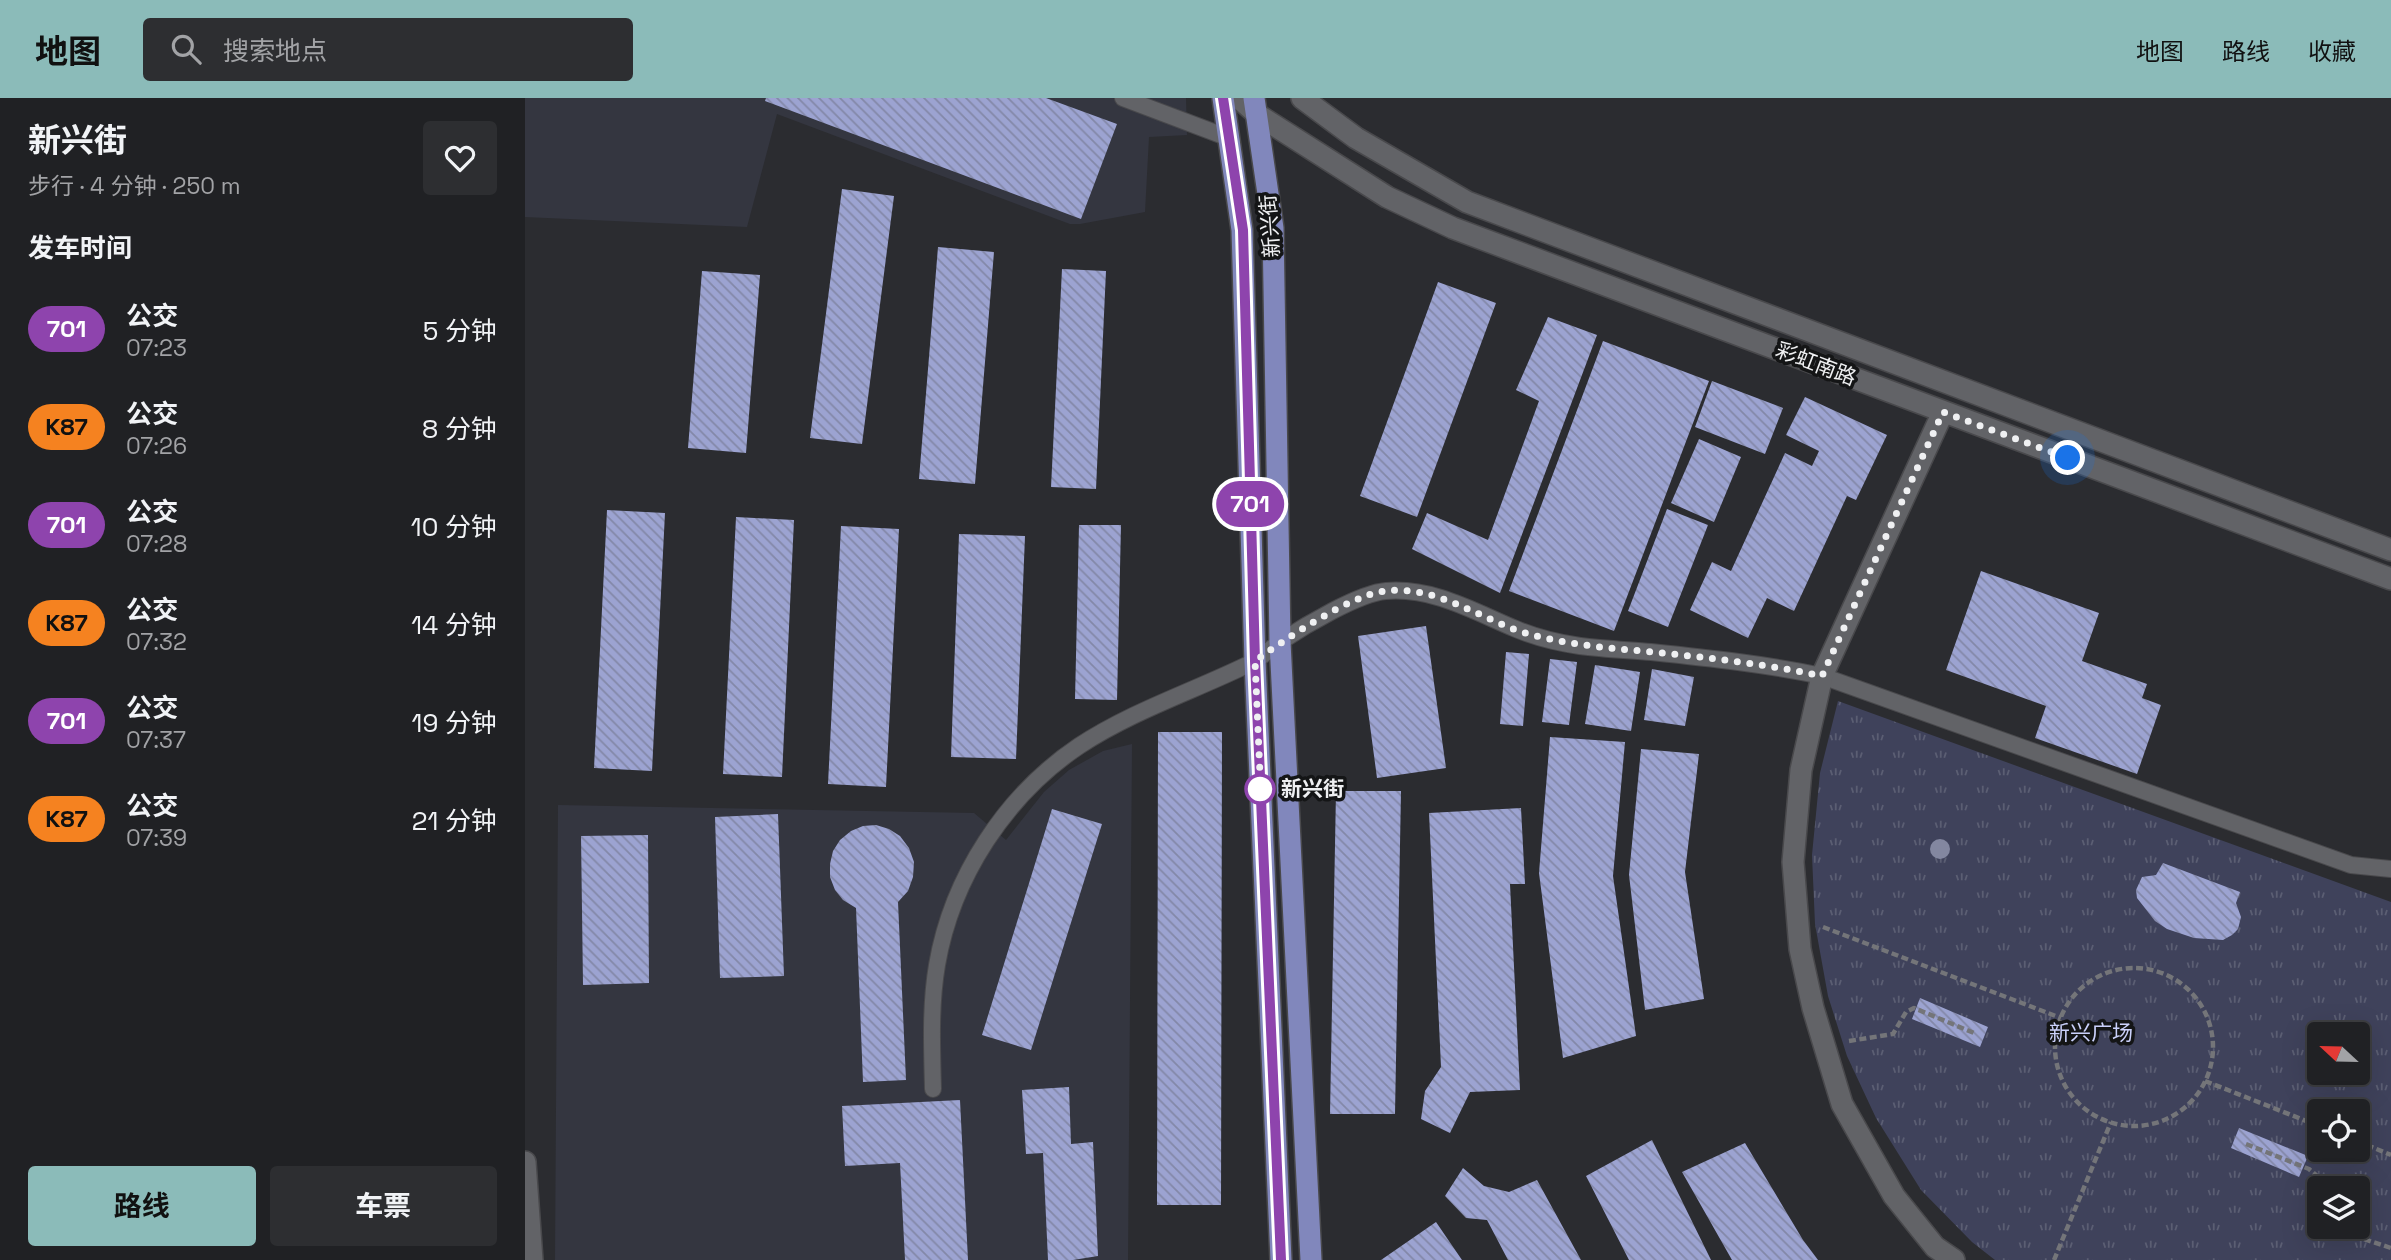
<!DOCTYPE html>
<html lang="zh">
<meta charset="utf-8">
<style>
body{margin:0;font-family:"Space Grotesk","Noto Sans SC",sans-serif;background:#2d2e31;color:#f1f3f6;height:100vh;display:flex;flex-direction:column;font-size:26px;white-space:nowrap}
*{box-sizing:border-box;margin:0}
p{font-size:23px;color:#a2a3a6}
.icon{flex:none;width:38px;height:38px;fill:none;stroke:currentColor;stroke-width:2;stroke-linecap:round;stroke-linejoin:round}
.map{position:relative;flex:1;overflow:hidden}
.side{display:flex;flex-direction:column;background:#202124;width:525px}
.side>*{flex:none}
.badge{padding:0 14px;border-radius:23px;font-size:24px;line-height:46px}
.needle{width:46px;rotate:292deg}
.controls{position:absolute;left:1782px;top:924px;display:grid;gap:14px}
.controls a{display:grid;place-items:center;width:63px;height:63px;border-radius:7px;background:#202124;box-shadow:0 7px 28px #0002,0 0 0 2px #3d3e41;font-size:35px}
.you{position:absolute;width:35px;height:35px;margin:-18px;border:5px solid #fff;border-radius:50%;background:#1a73e8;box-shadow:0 0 0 10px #1a73e833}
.map>.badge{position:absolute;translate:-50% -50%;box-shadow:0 0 0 4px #fff}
h2{padding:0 28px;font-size:26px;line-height:63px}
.round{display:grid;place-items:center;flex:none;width:74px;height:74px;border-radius:7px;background:#2d2e31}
.headline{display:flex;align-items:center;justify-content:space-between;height:119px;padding:0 28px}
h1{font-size:33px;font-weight:700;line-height:52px}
.action{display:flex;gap:14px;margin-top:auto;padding:14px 28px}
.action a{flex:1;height:80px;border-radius:7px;background:#8bbbb9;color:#111;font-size:28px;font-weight:700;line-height:80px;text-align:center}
.action a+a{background:#2d2e31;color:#f1f3f6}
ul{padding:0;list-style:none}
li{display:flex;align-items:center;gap:21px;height:98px;padding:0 28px}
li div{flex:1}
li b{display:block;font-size:26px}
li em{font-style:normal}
li .badge{min-width:77px;font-weight:700;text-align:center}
header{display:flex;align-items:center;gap:42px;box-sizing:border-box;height:98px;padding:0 35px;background:#8bbbb9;color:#111}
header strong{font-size:33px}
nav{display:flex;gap:38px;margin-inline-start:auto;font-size:24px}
.search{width:490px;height:63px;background:#2d2e31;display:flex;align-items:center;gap:18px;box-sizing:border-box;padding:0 24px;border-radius:7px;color:#a2a3a6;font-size:26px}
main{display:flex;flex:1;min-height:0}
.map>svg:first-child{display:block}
.built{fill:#343640}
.park{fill:url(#park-tufts);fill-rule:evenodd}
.building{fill:url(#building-back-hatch)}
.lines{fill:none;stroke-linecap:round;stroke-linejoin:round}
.service-casing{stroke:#49494c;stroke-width:18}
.minor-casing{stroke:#49494c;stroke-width:24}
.tertiary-casing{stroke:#49494c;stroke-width:24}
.primary-casing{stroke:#49494c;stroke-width:24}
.path{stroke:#747579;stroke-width:4.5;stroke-dasharray:7 3.5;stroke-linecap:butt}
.service{stroke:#626367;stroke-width:16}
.minor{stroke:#626367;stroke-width:21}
.tertiary{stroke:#626367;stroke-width:21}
.primary{stroke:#8187bc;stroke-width:21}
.tree{fill:#8387a0}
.line-casing{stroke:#fff;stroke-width:16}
.line{stroke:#8e44ad;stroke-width:10}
.walk{stroke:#eff0f2;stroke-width:7;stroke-dasharray:0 12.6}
.stop-dot{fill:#fff;stroke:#8e44ad;stroke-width:3.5}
.labels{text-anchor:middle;stroke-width:7;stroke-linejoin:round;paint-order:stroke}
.street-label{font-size:21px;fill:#eff0f2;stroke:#141516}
.stop-label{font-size:21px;font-weight:bold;fill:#eff0f2;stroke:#141516;text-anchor:start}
.park-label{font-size:21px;fill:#cbd1fb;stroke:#141516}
</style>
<header>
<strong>地图</strong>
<div class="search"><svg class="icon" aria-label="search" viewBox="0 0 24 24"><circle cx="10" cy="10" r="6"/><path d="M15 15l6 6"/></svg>搜索地点</div>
<nav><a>地图</a><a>路线</a><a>收藏</a></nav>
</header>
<main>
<section class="side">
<div class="headline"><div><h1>新兴街</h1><p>步行 · 4 分钟 · 250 m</p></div><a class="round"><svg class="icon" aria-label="heart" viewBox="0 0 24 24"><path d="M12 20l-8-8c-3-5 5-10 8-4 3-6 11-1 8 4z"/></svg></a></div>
<h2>发车时间</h2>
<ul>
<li><span class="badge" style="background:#8e44ad;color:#fff">701</span><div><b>公交</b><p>07:23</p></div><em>5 分钟</em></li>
<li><span class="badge" style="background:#f58220;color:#111">K87</span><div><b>公交</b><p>07:26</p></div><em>8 分钟</em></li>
<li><span class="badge" style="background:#8e44ad;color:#fff">701</span><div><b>公交</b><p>07:28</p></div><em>10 分钟</em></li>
<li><span class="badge" style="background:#f58220;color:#111">K87</span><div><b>公交</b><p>07:32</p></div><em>14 分钟</em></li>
<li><span class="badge" style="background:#8e44ad;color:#fff">701</span><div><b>公交</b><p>07:37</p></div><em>19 分钟</em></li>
<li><span class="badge" style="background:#f58220;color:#111">K87</span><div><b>公交</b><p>07:39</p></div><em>21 分钟</em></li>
</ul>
<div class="action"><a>路线</a><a>车票</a></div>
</section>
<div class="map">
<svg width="1866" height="1162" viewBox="0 0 1866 1162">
<defs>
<pattern id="park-tufts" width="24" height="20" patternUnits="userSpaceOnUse" patternTransform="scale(1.75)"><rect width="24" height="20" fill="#3f425b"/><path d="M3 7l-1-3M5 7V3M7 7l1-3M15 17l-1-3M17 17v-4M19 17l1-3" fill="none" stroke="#5b5e73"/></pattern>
<pattern id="building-back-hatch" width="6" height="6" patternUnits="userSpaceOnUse" patternTransform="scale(1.75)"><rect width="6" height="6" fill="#9ca3d1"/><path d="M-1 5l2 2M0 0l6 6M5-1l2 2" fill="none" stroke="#8388a8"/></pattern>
</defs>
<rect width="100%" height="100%" fill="#2b2c30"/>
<path class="built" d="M0 0H661L662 37 624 39 620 114 555 126H545L252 16 222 129 0 119Z
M607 646 603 1162H30L33 707 449 715 481 742 519 694 544 672 578 653Z"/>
<path class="park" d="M1313 603 1866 804V1162H1470L1447 1144 1396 1092 1351 1020 1322 958 1303 898 1290 826 1287 757 1295 675ZM1794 936H1832V975H1794ZM1794 1013H1832V1052H1794ZM1794 1090H1832V1129H1794Z"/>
<path class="building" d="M241 0H521L592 26 556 121 240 3Z
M317 91 369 98 337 346 285 340Z
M413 149 469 154 450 386 394 381Z
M537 171 581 173 571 391 526 389Z
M177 173 235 177 221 355 163 350Z
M913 184 971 205 892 419 835 398Z
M1023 219 1072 237 975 495 887 451 902 415 963 442 1014 303 991 292Z
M1078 243 1184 283 1089 533 984 493Z
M1187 283 1258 310 1240 356 1170 329Z
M1280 299 1362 337 1331 402 1322 398 1269 513 1242 500 1223 540 1165 512 1187 464 1206 473 1260 355 1287 368 1294 353 1261 337Z
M1174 341 1216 359 1189 424 1146 405Z
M1142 411 1183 427 1143 529 1103 513Z
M82 412 140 415 127 673 69 670Z
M211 419 269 422 257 679 198 676Z
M554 427H596L592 602 550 601Z
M316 428 374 431 361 689 303 686Z
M434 436 500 438 491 661 426 659Z
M1456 473 1574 515 1557 563 1622 586 1617 600 1636 607 1612 676 1510 640 1521 608 1421 572Z
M901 528 921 670 852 680 833 538Z
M981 554 1004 556 998 628 975 626Z
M1025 561 1052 564 1044 627 1017 624Z
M1070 567 1115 574 1106 633 1060 626Z
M1127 571 1169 579 1160 628 1119 622Z
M633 634H697L696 1107H632Z
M1025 639 1100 644 1088 778 1111 938 1038 960 1014 775Z
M1116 651 1174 656 1160 774 1179 901 1120 912 1104 777Z
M811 693H876L870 1016H805Z
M996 710 1000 786H985L995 992 945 994 925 1035 896 1021 900 993 916 969 904 715Z
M527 711 577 726 506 952 457 937Z
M253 716 259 878 195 880 190 719Z
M351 727 364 731 375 738 384 750 389 764 388 779 383 793 373 804 381 982 338 984 331 810 318 802 310 792 305 779V766L308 753 315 742 326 733 338 728Z
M123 737 124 885 58 887 56 738Z
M1638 765 1715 794 1711 805 1716 819 1713 831 1707 837 1698 842 1669 840 1642 831 1630 823 1612 800 1611 792 1617 779 1631 777Z
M1395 900 1463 929 1455 949 1387 921Z
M544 989 546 1046 568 1044 573 1158 548 1162H523L518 1055 501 1056 497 992Z
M435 1002 443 1162H380L375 1065 320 1068 317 1008Z
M1714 1030 1783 1058 1774 1079 1706 1050Z
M1127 1042 1186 1162H1104L1061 1078Z
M1220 1045 1278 1142 1293 1162H1207L1157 1074Z
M938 1070 959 1088 984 1094 1012 1082 1056 1162H983L962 1122 941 1120 920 1098Z
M911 1124 937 1162H856Z"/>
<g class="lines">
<defs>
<path id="service" d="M598 0 704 40
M408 991C407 950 405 908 412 867 427 779 481 697 554 648 607 613 669 593 726 565 736 560 745 551 755 544 779 528 834 495 861 493 908 489 950 514 991 531 1010 539 1034 545 1055 548 1078 551 1102 552 1126 554 1183 560 1240 566 1297 578L1826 767 1866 771"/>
<path id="minor" d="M1418 314 1297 578 1276 672 1268 764 1275 851 1288 910 1317 1006 1369 1098 1410 1149 1429 1162
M0 1064 7 1162"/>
<path id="tertiary" d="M714 0 733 17 862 99 928 130 1866 481
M777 0 831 40 942 104 1866 452"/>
<path id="primary" d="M698 0 717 132 730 563 756 1162
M729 0 748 130 755 544 786 1162"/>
</defs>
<use href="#service" class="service-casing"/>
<use href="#minor" class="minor-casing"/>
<use href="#tertiary" class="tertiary-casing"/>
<use href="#primary" class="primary-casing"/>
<path class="path" d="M1298 829 1536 920
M1530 949a79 79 0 1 1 158 0a79 79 0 1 1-158 0Z
M1324 943 1368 936 1381 914 1389 910 1449 935
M1680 983 1794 1028
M1832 1043 1866 1057
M1721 1046 1784 1071 1791 1077 1796 1090
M1822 1129 1839 1141 1866 1150
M1529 1162 1586 1024"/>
<use href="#service" class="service"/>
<use href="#minor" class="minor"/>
<use href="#tertiary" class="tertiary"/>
<use href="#primary" class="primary"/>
</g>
<circle class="tree" cx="1415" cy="751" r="10"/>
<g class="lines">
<defs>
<path id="line" d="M698 0 718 132 730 563 756 1162"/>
</defs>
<use href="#line" class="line-casing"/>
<use href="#line" class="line"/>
<path class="walk" d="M735 691 736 699 730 563C759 542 825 497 860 493 910 487 952 519 997 534 1041 547 1083 550 1128 554 1185 560 1241 566 1297 578L1418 314 1543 360"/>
</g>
<circle class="stop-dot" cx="735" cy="691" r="14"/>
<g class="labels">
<g class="street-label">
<text transform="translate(745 128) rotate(-94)" y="7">新兴街</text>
<text transform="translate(1291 266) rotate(21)" y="7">彩虹南路</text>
</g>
<g class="stop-label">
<text x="756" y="698">新兴街</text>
</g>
<g class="park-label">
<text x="1566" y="942">新兴广场</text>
</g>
</g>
</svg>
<div class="controls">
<a><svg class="needle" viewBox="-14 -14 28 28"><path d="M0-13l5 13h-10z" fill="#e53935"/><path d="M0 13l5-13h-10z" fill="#a2a3a6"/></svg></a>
<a><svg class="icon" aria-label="locate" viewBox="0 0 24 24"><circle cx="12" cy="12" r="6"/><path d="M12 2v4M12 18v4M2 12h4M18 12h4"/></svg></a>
<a><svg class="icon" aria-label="layers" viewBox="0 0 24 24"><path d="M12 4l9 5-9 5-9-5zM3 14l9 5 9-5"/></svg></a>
</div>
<div class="you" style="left:1543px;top:360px"></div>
<b class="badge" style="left:725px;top:406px;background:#8e44ad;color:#fff">701</b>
</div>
</main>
